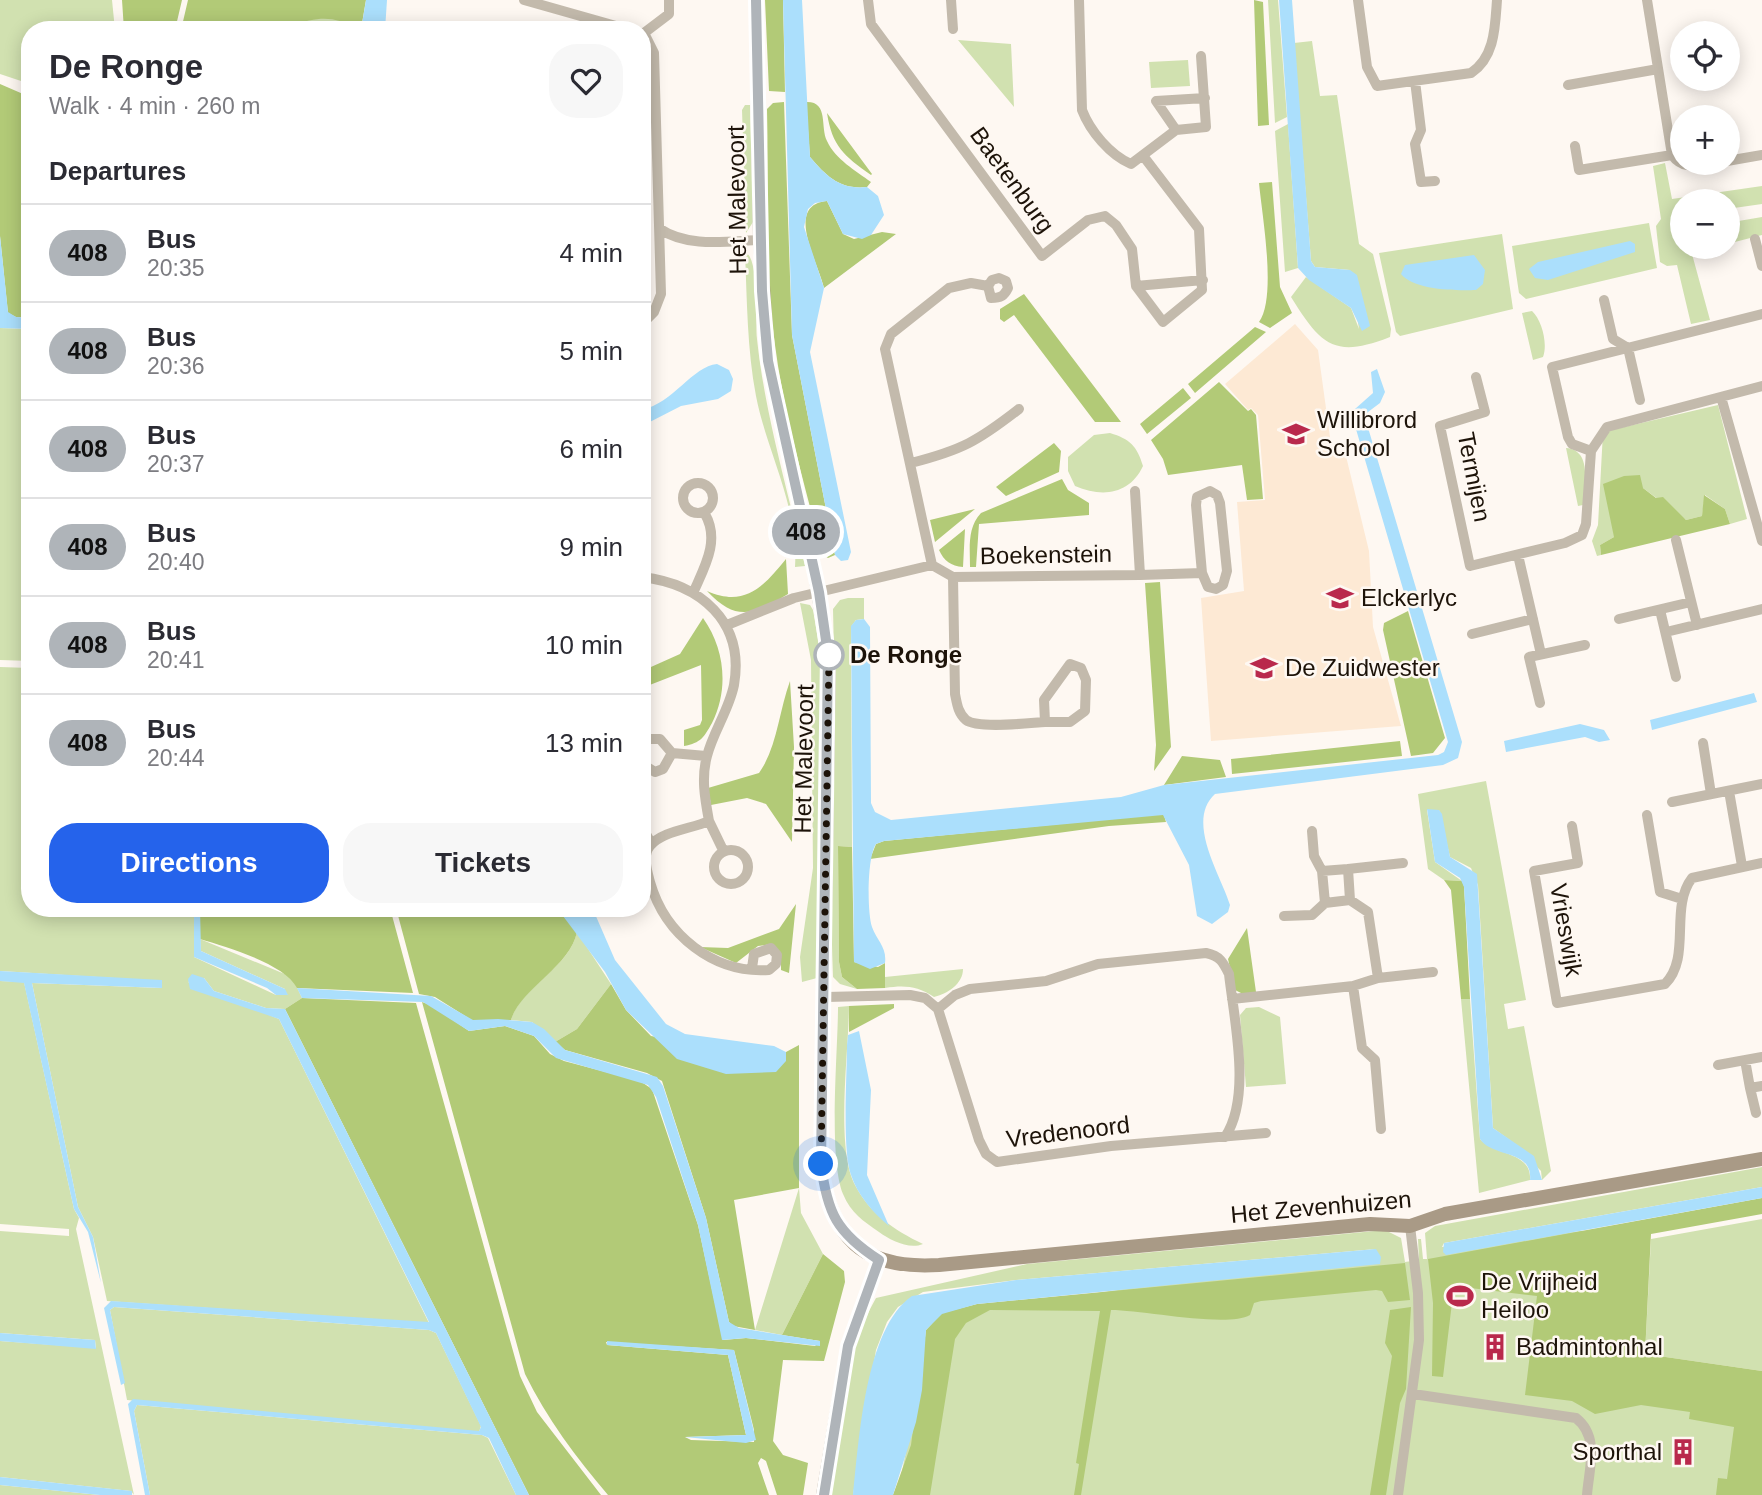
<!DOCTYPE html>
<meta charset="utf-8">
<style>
body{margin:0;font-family:Helvetica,sans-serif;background:#f7f7f7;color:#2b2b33;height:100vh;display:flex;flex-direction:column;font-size:26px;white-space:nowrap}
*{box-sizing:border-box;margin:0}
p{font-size:23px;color:#7c7c81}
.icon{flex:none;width:38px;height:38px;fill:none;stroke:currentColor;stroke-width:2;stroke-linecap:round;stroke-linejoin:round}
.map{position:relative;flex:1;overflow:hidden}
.side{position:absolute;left:21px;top:21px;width:630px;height:896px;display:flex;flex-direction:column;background:#fff;border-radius:28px;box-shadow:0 4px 18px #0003}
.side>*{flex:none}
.badge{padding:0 14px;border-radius:23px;font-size:24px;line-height:46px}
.controls{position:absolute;left:1670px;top:21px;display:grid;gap:14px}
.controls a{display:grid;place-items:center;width:70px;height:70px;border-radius:50%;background:#fff;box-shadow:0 4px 18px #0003;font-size:35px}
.you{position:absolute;width:35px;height:35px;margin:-18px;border:5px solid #fff;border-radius:50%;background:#1a73e8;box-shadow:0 0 0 10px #1a73e833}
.map>.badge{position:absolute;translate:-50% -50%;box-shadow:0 0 0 4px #fff}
h2{padding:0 28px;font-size:26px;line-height:63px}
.round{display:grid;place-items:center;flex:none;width:74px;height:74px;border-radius:28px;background:#f7f7f7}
.head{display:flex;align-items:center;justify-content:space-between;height:119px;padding:0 28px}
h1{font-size:33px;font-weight:700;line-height:52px}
.primary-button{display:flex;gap:14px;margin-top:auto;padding:14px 28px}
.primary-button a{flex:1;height:80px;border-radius:28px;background:#2563eb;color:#fff;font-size:28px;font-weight:700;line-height:80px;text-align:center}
.primary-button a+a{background:#f7f7f7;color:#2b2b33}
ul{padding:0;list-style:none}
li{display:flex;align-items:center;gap:21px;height:98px;padding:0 28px;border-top:2px solid #e1e1e2}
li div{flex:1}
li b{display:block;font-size:26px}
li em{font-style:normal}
li .badge{min-width:77px;font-weight:700;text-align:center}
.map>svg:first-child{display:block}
.built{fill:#fde9d4}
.green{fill:#d1e1b0}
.forest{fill:#b2ca77;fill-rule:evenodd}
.water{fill:#abdffc}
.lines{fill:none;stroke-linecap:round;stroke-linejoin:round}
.street{stroke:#c3baac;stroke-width:10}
.secondary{stroke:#a99a86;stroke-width:14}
.line-casing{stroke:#fff;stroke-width:16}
.line{stroke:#afb4b9;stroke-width:10}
.walk{stroke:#1d1309;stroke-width:7;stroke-dasharray:0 12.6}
.stop-dot{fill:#fff;stroke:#afb4b9;stroke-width:3.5}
.labels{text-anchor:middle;stroke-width:5;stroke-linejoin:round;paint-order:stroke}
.street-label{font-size:24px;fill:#1d1309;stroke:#fef8f2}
.poi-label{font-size:24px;fill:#1d1309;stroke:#fef8f2;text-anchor:start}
.stop-label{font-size:24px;font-weight:bold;fill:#1d1309;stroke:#fef8f2;text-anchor:start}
</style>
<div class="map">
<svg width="1762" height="1495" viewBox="0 0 1762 1495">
<rect width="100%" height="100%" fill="#fef8f2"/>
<path class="built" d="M1295 324 1318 350 1332 452H1345L1369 551 1373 627 1401 726 1211 741 1201 598 1244 591 1237 502 1265 500 1258 415 1251 408 1248 410 1225 384Z"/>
<path class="green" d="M0 0H112L115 30H30V84L0 74Z
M1268 0H1278L1287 117 1275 123Z
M334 17 361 30H290V26L315 18Z
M958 40 1011 44 1014 107Z
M1312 41 1320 96 1337 95 1359 244 1373 254 1391 329 1390 337C1334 359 1321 345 1291 297L1306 277 1351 308 1359 329 1350 270 1315 267 1311 261 1294 43Z
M1188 60 1190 86 1151 88 1149 62Z
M745 105H750L753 222 746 233 742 110Z
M1288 124 1298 268 1285 272 1275 131Z
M1665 163 1672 199 1762 186V204L1727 209V201H1682V231L1676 239 1682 247H1714L1692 254 1710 320 1691 324 1677 265 1667 266 1660 262 1656 226 1661 219 1653 166Z
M1762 217V235L1727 244V223Z
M1649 223 1657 268 1526 299 1519 293 1512 246Z
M1502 234 1513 309 1400 336 1396 332 1379 253Z
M745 252C760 258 755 322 757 339 765 415 788 491 805 566L795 567C799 507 767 453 756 396 747 349 747 299 745 252Z
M1532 311C1542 320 1548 344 1543 357L1533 360 1522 313Z
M0 328 30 329V661L0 660Z
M1718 405 1747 519 1730 524 1725 509 1705 495 1702 516 1686 520 1643 488 1614 537 1600 545 1601 555 1597 556 1592 541 1598 525 1603 432Z
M1110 433C1130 439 1137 446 1143 466 1130 494 1103 498 1075 486L1068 471V457L1094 435Z
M1566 448C1593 450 1584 486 1583 505L1578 506Z
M848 598H864V619L856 620 851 627 852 847 838 846 839 962 842 977 857 989 840 984 833 977C828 854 837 732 833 609L840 600Z
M800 603 810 605 813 610 821 657 817 978 802 982 800 957 813 868 811 660Z
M0 667 30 668V908H194V957L276 995 285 989 201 951 200 939 292 977 302 998 285 1009 266 1008 214 991 204 978 188 982 279 1019 429 1323 107 1301 93 1237 78 1207 32 983 161 988 162 981 0 971Z
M1486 781 1526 1000 1504 1004 1508 1029 1524 1026 1551 1171 1542 1180 1541 1171 1511 1141 1493 1128 1478 885 1471 868 1450 857 1439 810H1427L1435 862 1462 881 1444 880 1428 869 1418 794Z
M577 932 611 984 577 1029 555 1042 532 1022 511 1020C521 986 569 969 577 932Z
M963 969C963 984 947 994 934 997 917 986 905 985 885 988V977Z
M0 981 24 982 74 1209 79 1218 76 1229 134 1495 131 1491 0 1477V1341L96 1348 95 1340 0 1333V1231L69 1236V1229L0 1224Z
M1461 999H1470L1480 1139C1494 1156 1532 1151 1530 1180L1479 1193Z
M849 1006C849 1050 835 1147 855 1185 870 1214 894 1230 923 1244 909 1250 890 1240 879 1232 863 1221 851 1213 843 1194 828 1157 838 1051 838 1007Z
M1259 1007 1280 1017 1286 1084 1246 1087 1240 1015 1246 1008Z
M1762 1167V1187L1444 1243 1442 1247 1581 1231 1578 1360 1757 1392 1762 1495H893L901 1476 933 1319 1376 1249 1016 1280 923 1292 898 1307 887 1322 876 1350 853 1495H828C838 1427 842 1358 876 1298L1027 1264 1385 1230 1401 1238 1405 1262 1419 1260 1418 1239H1421L1423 1259H1427L1425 1233 1435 1226Z
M799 1188 801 1213 823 1254 782 1335 755 1330Z
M1762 1219V1371L1645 1354 1651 1239Z
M114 1307 429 1330 436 1333 481 1426 479 1432 127 1400 110 1310Z
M137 1405 482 1435 488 1438 516 1495H150L134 1411Z
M0 1485 100 1495H0Z"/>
<path class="forest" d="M122 0H182L175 30H124Z
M188 0H366L361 29C331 16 322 16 290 26V30H181Z
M765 0H783L785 92 769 91Z
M1254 0 1263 2 1269 125 1258 126Z
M0 84 30 97V318L16 317 8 313 0 236Z
M784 102 792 335 835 555 828 558 822 554C805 485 784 415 775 345 764 268 769 187 767 109L773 103Z
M806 102C829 101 820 127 827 141 835 159 856 171 871 182L867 187C841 190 827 177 810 157Z
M827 113 872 174 871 175C844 156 832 146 827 113Z
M1272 182 1280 287 1292 313 1270 328 1259 322C1277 297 1262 215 1259 183Z
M827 201 843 234 854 239 882 232 896 234 824 288C818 262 784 205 827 201Z
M1024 294 1121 422H1095L1014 315 1004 322 1000 319V309Z
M1255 327 1266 332 1195 393 1188 384Z
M1219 382 1248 411 1251 409 1256 415 1263 499 1247 500 1242 465 1168 475 1163 459 1151 440Z
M1183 388 1191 398 1147 434 1140 424Z
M1054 443 1061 451 1059 472 1006 496 996 487Z
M1640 475 1643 488 1656 498 1663 497 1686 520 1702 516 1704 495 1725 509 1730 524 1601 555 1600 545 1614 537 1603 484 1624 476Z
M1062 479 1068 490 1089 503V515L979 524 976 567H970C970 548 967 528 981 513Z
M975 509 935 542 930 520Z
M965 529 963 567C951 566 944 561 939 550Z
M786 559 788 594C754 614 737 623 707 591 745 608 764 586 786 559Z
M1160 582 1171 747 1154 771 1156 745 1145 583Z
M1408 611 1445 738 1433 753 1411 756 1383 630 1384 623Z
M703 618C725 649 729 689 712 723 704 737 701 743 684 746V730L700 725 702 720 701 665 642 688V671L680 654Z
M790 681 794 747 792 842 766 804 747 798 711 805 708 788 759 773C777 748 779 711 790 681Z
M1400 741 1402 756 1232 774 1231 759Z
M1182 756 1220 760 1226 777 1164 785Z
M1151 815H1164L1166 822 1109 826 870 859 876 844 884 841Z
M838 846 852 847 854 962 878 967 885 963V988L857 989 842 977 839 962Z
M1444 880 1462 881 1464 886 1470 999H1461L1451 890Z
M796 904 789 973 781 970V956L772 944 758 946 736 963 700 947 728 948 779 929Z
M200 908H390L413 993 297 988C285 964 227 947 200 939Z
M396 908H557L577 932C570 967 521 988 511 1020L473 1021 435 997 419 994Z
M1247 928 1256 992 1243 994 1235 990 1228 959Z
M611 984 626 1010 651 1036 786 1061V1052L799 1045V1188L734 1200 755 1330 733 1326 729 1322 706 1218 662 1081 647 1073 565 1050 555 1042 577 1029Z
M302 998 416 1003 520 1376 537 1412 601 1495H529L285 1009Z
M422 1002 431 1005 469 1031 505 1026 534 1036 550 1054 564 1061 640 1081 652 1089 698 1225 723 1340 746 1338 815 1346 820 1341 782 1335 823 1254 844 1271 845 1282 824 1361 783 1360 773 1441 783 1455 808 1463 803 1495H777L766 1461 761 1458 758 1463 769 1495H608C576 1457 547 1419 525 1374ZM606 1342 734 1350 754 1430V1442L691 1440 685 1437 746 1435 728 1355 607 1345Z
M894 1004V1008L849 1032V1006Z
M1762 1198V1214L1651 1234 1645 1354 1762 1371V1495H1716L1718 1478 1727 1479 1734 1427 1689 1419 1690 1412 1641 1405 1595 1414 1572 1401 1525 1395 1537 1296 1454 1286 1443 1377 1432 1376 1433 1303 1428 1259Z
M1405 1263 1410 1300 1388 1302 1382 1291 1376 1290 1261 1301 1254 1303 1250 1315C1227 1328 1143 1310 1111 1310L1081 1495H1074L1079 1464 1076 1463 1100 1311 990 1310 966 1323 955 1339 930 1495H893L911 1445 926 1330 942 1313 977 1304Z
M1411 1307 1406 1389 1400 1403 1386 1495H1370L1392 1356 1385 1343 1390 1310Z"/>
<path class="water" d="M366 0H387L385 30H361Z
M783 0H802L810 157C827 177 841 190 867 187L878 196 884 215 871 235 862 239 843 234 827 201 815 203 808 209 804 227 824 288 810 352 851 552 848 560 841 561 835 555 792 335Z
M1279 0H1292L1311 261 1315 267 1350 270 1357 275 1370 326 1362 331 1351 308 1309 280 1298 268Z
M0 236 8 312 16 317 30 318V329L0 328Z
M1630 241 1635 244V252L1548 280 1535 278 1529 269 1538 262Z
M1474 255 1485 270 1483 284 1476 290C1456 291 1414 290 1401 274L1405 265Z
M717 364 729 370 733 379 731 391 718 399 681 406 642 426V410C673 403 693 366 717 364Z
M1377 369 1385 392 1380 403 1368 412 1366 421 1462 742 1458 758 1443 765 1215 794C1185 821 1221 875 1230 905L1228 912 1212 924 1197 916 1189 865 1163 815 884 841 876 844C867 857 867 912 872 927 877 941 887 947 885 963L870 969 854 962 851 626 856 620 864 619 870 627 871 803 875 812 891 820 1121 797 1164 785 1438 755 1444 752 1448 742 1353 419 1355 409 1373 393 1371 372Z
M1754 693 1757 702 1652 730 1650 720Z
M1580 724 1604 730 1610 740 1599 742 1585 737 1506 752 1504 741Z
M1427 809 1439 810 1442 814 1450 857 1477 874 1493 1128 1534 1156 1542 1180H1530C1533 1149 1492 1158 1480 1139L1464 887 1460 878 1435 862Z
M194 908H200L201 951 285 989 288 995H276L267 988 194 957Z
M557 908H583L595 914 615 960 666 1024 685 1034 774 1046 786 1052V1061L776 1072 726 1074 677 1059 626 1010 605 972Z
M0 971 162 980V988L32 983 78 1207 93 1237 101 1283 88 1232 74 1209 24 983 0 981Z
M192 974 204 978 214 991 266 1008 285 1009 529 1495H516L489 1438 482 1435 137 1405 134 1411 150 1495H145L128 1404 133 1399 479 1431 481 1427 436 1333 429 1330 114 1307 110 1310 125 1383 121 1385 104 1308 111 1301 429 1322 279 1019 190 989 188 979Z
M297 988 431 996 473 1020 498 1019 532 1022 544 1029 565 1050 657 1077 663 1086 706 1218 729 1322 739 1328 820 1341V1346L746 1338 722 1340 698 1225 656 1097 648 1085 556 1058 534 1036 505 1026 469 1031 423 1002 302 998Z
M859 1031 871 1090 867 1175 889 1226C873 1213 857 1194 851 1175 842 1150 847 1075 847 1045L848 1035Z
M1762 1187V1198L1446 1255 1443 1252 1444 1243Z
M1376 1249 1381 1257 1380 1264 977 1304 942 1314 926 1330 922 1390 916 1422 893 1495H853C859 1441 865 1328 912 1296L1016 1280Z
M0 1333 95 1340 96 1349 0 1341Z
M607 1341 734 1350 756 1440 746 1443 685 1437 746 1435 728 1355 607 1345Z
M0 1477 132 1491V1495H100L0 1485Z"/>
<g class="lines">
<path class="street" d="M524 0 630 30
M868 0 871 24 1042 256 1088 220 1105 216 1116 225 1132 249 1136 286 1163 322 1202 290 1199 229 1144 157
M951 0 953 29
M1079 0 1082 110C1090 131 1110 155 1131 164L1176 130 1206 127 1201 56
M1358 0 1367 67 1377 86 1471 73C1495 57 1495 27 1497 0
M1647 0 1672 155C1683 170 1696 165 1712 163
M1415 81 1421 130 1415 144 1421 182 1435 181
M1568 85 1658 69
M1176 130 1156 101 1205 98
M1575 146 1579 170 1672 155
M1727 161 1762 155
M660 229C688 248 728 241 760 240
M1755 239 1762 266
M1136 286 1203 280
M1604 300 1613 339 1628 348 1640 400
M642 324 654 312 661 294 654 53 644 33 669 14V0
M1476 377 1485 412 1440 426 1470 566 1565 543 1582 535 1586 524 1591 451 1607 427 1762 386
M1721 397 1762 541
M1591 451 1572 444 1568 437 1552 367 1762 314
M911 463C962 450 978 441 1019 409
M683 498a15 15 0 1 1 30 0a15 15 0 1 1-30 0Z
M1676 540 1697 625
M1518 555 1541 654
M932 565 885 349 891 334 949 288 971 283 988 286 991 298C1001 298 1004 296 1008 288L1006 281 999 278 992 280 988 286
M1140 575 1202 573 1208 587 1216 589 1223 585 1227 571 1220 503 1217 495 1210 491 1197 497 1196 505 1202 573
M642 577C700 584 745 621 734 685 729 710 713 732 707 756 701 778 705 799 709 821 691 829 662 831 650 846 642 855 647 871 650 882 665 935 714 974 769 970L776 964 777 955 771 948 754 954 752 968
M953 577 955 694C957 704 958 713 966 720 978 729 1028 723 1045 722
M694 591C705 566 720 540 705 514
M1660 610 1676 677
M1619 619 1691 602
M727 625 794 598 932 565 953 577 1140 575 1135 491
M1666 632 1762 609
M1472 634 1533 619
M1070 664 1081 668 1086 680 1085 711 1070 722H1045L1044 700Z
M1540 703 1529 657 1585 645
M1703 743 1711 794
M642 745 649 739H660L672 753
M672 753 706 756
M642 764 655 772 663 769 672 753
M1729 791 1742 866
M1672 802 1762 784
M1647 815 1660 892 1682 899
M709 821 723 850
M1572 826 1578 863 1534 871 1557 1003 1665 984C1692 957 1669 908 1692 878L1762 863
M642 827 651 843
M1312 831 1314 856 1322 871 1348 869
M714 867a17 17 0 1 1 34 0a17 17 0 1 1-34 0Z
M1322 871 1325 903
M1350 900 1348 869 1403 863
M1284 916 1312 915 1325 903 1350 900 1368 912 1378 978
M1353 986 1362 1048 1375 1060 1381 1129
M826 997 910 995 925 998 938 1009 955 995 970 989 1046 981 1098 964 1206 953C1220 956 1223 962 1229 974 1234 1020 1252 1097 1225 1137
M1232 999 1353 986 1378 978 1433 972
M938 1009 979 1140 986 1154 997 1162 1111 1146 1266 1133
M1745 1060 1750 1088 1762 1086
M1718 1065 1762 1057
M1750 1088 1756 1113
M1413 1394 1576 1418C1600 1437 1589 1468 1587 1495
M1398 1495 1419 1340 1418 1293 1410 1226"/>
<path class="secondary" d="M756 0 760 240 768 361 814 568 829 657 821 1164C830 1238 863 1270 939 1265L1370 1224 1410 1226 1445 1214 1762 1159
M823 1495 848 1346 879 1260"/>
</g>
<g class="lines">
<defs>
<path id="line" d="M756 0 762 291 768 361 819 592 828 654 821 1164C827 1213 837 1233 879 1260L848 1346 824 1495"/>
</defs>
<use href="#line" class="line-casing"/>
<use href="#line" class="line"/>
<path class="walk" d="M821 1164 829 655"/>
</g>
<defs>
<symbol id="school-bare" viewBox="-9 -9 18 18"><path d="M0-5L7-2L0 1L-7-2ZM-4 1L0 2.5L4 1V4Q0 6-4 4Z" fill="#b9294c" stroke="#fef8f2" stroke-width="2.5" paint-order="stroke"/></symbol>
<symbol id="stadium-bare" viewBox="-9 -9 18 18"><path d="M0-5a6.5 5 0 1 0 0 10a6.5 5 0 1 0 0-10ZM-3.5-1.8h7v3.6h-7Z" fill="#b9294c" stroke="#fef8f2" stroke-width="2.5" paint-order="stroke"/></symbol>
<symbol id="building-bare" viewBox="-9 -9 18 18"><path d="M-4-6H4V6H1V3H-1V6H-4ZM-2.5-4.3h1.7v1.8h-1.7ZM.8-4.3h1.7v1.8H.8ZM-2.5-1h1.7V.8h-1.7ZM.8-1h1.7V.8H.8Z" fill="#b9294c" stroke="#fef8f2" stroke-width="2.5" paint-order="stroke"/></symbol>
</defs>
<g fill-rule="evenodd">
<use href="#school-bare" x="1277" y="415" width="38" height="38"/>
<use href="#school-bare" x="1321" y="579" width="38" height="38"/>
<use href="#school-bare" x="1245" y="649" width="38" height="38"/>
<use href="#stadium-bare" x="1441" y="1277" width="38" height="38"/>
<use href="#building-bare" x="1476" y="1328" width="38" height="38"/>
<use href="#building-bare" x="1664" y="1433" width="38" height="38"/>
</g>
<circle class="stop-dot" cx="829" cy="655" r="14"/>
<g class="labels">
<g class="street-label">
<text transform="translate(1012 180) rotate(54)" y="8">Baetenburg</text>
<text transform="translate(737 200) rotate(-91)" y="8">Het Malevoort</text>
<text transform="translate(1474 477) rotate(79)" y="8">Termijen</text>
<text transform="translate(1046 555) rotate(-1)" y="8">Boekenstein</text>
<text transform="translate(804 759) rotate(-89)" y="8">Het Malevoort</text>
<text transform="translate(1566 930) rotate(80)" y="8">Vrieswijk</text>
<text transform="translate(1068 1132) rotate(-7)" y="8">Vredenoord</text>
<text transform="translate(1321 1207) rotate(-5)" y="8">Het Zevenhuizen</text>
</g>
<g class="poi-label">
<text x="1317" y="428">Willibrord<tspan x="1317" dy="28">School</tspan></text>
<text x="1361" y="606">Elckerlyc</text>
<text x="1285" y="676">De Zuidwester</text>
<text x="1481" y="1290">De Vrijheid<tspan x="1481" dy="28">Heiloo</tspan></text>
<text x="1516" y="1355">Badmintonhal</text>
<text x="1662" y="1460" text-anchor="end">Sporthal</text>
</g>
<g class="stop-label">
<text x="850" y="663">De Ronge</text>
</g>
</g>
</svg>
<div class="controls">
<a><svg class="icon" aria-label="locate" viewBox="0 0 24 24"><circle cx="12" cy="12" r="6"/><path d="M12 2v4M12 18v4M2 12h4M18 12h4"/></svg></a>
<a>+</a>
<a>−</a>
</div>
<div class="you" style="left:821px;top:1164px"></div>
<b class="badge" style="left:806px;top:532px;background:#afb4b9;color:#111">408</b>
<section class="side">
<div class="head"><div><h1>De Ronge</h1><p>Walk · 4 min · 260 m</p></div><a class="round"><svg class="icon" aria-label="heart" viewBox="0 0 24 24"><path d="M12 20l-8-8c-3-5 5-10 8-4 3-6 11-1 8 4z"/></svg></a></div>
<h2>Departures</h2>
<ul>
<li><span class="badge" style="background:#afb4b9;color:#111">408</span><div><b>Bus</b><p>20:35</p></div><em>4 min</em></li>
<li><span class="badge" style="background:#afb4b9;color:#111">408</span><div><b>Bus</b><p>20:36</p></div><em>5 min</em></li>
<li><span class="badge" style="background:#afb4b9;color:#111">408</span><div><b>Bus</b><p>20:37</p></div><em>6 min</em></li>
<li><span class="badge" style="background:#afb4b9;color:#111">408</span><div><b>Bus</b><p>20:40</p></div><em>9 min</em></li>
<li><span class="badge" style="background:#afb4b9;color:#111">408</span><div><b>Bus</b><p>20:41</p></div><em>10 min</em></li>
<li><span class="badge" style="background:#afb4b9;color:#111">408</span><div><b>Bus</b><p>20:44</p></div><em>13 min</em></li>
</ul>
<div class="primary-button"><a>Directions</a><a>Tickets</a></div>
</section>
</div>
